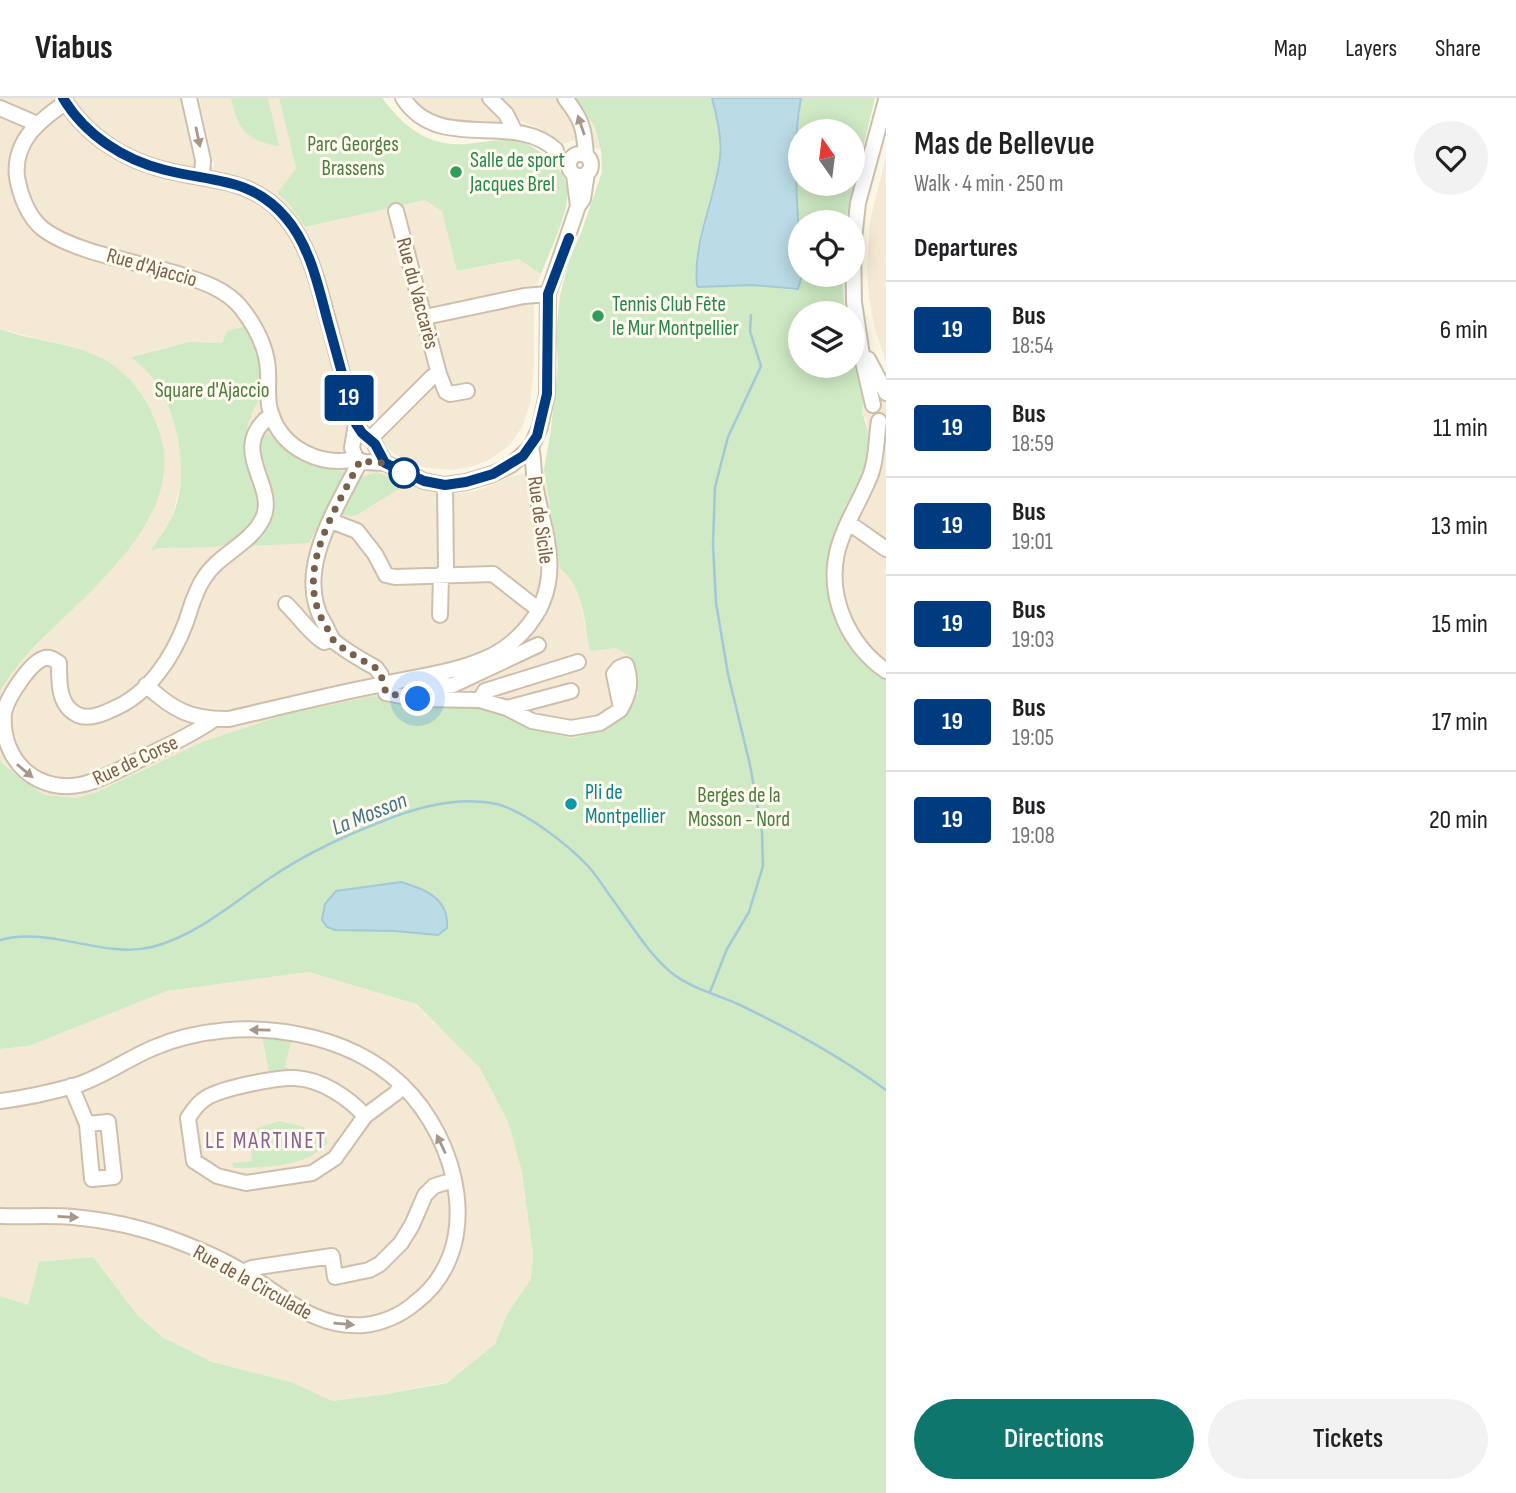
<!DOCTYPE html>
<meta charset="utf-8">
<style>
body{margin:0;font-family:"Sofia Sans Condensed",sans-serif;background:#f2f2f2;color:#202124;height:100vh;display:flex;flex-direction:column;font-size:26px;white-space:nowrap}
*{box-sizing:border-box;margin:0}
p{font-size:23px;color:#757577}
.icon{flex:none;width:38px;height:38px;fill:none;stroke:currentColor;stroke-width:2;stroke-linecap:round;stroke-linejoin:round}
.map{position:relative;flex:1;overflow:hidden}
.side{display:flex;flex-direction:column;background:#fff;width:630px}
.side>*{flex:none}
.badge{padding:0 14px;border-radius:5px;font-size:24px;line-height:46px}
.needle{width:46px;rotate:346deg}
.tools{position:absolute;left:788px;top:21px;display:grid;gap:14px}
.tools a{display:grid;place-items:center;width:77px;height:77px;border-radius:50%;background:#fff;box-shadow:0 4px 18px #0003;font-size:35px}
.you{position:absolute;width:35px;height:35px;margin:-18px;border:5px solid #fff;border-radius:50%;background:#1a73e8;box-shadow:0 0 0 10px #1a73e833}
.map>.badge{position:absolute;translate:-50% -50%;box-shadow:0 0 0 4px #fff}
h2{padding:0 28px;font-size:26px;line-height:63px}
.round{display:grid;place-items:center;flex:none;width:74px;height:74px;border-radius:37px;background:#f2f2f2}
.summary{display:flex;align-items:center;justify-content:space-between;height:119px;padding:0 28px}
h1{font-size:33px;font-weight:600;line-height:52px}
.cta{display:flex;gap:14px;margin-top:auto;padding:14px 28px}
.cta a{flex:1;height:80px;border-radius:42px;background:#0f766e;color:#fff;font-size:28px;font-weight:600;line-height:80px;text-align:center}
.cta a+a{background:#f2f2f2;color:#202124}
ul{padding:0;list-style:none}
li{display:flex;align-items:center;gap:21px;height:98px;padding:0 28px;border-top:2px solid #e0e0e0}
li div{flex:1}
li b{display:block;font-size:26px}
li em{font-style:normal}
li .badge{min-width:77px;font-weight:700;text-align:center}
header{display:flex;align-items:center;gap:42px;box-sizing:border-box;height:98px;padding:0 35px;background:#fff;border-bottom:2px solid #e0e0e0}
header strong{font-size:33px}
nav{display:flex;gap:38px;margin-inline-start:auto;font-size:24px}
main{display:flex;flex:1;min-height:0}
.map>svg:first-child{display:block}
.residential{fill:#f4e9d5;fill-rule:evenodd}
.green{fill:#cfeac4;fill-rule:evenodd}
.water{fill:#bbdbe6;stroke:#a1c9d8;stroke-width:2}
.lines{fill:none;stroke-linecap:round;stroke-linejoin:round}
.stream{stroke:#a1c9d8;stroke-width:2.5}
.minor-casing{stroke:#cebfac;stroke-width:18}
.minor{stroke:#fff;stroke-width:14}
.oneway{fill:#a6978a}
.line-casing{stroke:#fff;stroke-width:16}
.line{stroke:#003b80;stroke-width:10}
.walk{stroke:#765f4b;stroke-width:7;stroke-dasharray:0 12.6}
.leisure-dot{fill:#2e9e5b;stroke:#fffaed;stroke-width:2.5}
.stop-dot{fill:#fff;stroke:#003b80;stroke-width:3.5}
.culture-dot{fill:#0f9aa8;stroke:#fffaed;stroke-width:2.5}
.labels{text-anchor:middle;stroke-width:6;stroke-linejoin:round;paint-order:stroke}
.park-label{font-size:21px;fill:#4c7c42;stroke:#fffaed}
.leisure-label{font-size:21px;fill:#27864d;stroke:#fffaed;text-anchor:start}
.street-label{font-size:21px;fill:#765f4b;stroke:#fffaed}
.culture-label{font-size:21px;fill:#0d838f;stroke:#fffaed;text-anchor:start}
.water-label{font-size:23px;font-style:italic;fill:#447589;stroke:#fffaed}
.neighbourhood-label{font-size:23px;letter-spacing:2px;fill:#886292;stroke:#fffaed}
</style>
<header>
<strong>Viabus</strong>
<nav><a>Map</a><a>Layers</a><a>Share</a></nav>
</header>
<main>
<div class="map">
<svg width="886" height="1395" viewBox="0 0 886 1395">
<rect width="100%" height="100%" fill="#fcf6e6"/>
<path class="residential" d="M0 0H180L195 68 214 69 199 0H279L296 71 278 95 289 106 305 129 425 102 442 112 457 173 520 161 541 176 534 195V269L530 305 523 327 511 346 491 361 474 368 453 372 428 370 405 364 390 352 369 323 347 334 346 373 365 375 376 371 417 390 448 396 470 394 491 388 508 379 544 371 549 405 570 478 579 497 590 552 616 550 631 559 638 595 622 620 601 633 572 640 541 633 478 607H433L373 598 283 617 202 644 97 694 76 700 45 697 22 682 0 663V593L17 567 116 466 163 351 158 328 152 314 80 251 0 231ZM245 228 261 297 250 319 244 345 248 370 258 397 223 448 159 450 152 453 172 419 181 383V360L177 334 169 310 154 280 132 258 189 244 222 245 227 233ZM268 335 290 354 311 366 345 374 251 447 265 433 273 407 269 384 261 364 260 340Z
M412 0H575L593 28 601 52 573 42 564 46 537 29 518 23 466 24 449 22 426 12Z
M886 59V263L875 232 869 200 867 169 870 122Z
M886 288V582L861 563 842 536 833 518 828 498 827 475 830 453 837 431 862 383 867 323 863 316 862 298Z
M308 874 415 906 480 970 508 1024 522 1074 533 1157 531 1181 507 1216 495 1246 448 1284 381 1297 331 1303 291 1284 212 1264 164 1240 138 1218 93 1159 28 1207 0 1198V951L29 948 167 893Z"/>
<path class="green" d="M231 0H268L279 48C247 43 237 31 231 0Z
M279 0H382C395 17 410 33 430 41 464 53 477 41 509 42 522 42 532 48 543 56 554 64 565 75 567 90 571 112 549 154 541 176L519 161 457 173 442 113 425 102 305 129 289 106 277 95 296 71Z
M575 0H712C717 19 721 40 719 60 716 97 687 152 699 189L753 187 794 192 801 184 802 177H842L845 215H800V268H852V259C856 273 860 287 863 301 864 306 861 311 863 317 868 331 870 344 868 359 865 386 846 408 837 433 815 489 834 550 886 582V1395H0V1198L28 1207 39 1164 93 1159 138 1218 164 1240 212 1264 291 1284 332 1303 381 1297 447 1285 495 1246 507 1216 531 1181 533 1157 522 1074 508 1024 480 970 416 906 308 874 167 893 29 948 0 951V663L22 682 45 697 76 700 97 694 202 644 283 617 373 598 433 607H478L541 633 572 640 601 633 622 620 638 595 631 559 616 550 590 553C584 524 584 489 560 470L544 371 550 339 558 267 556 238 560 198 569 162 581 135 602 74 601 52 594 28Z
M801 0H875L845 124H800V137L794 71ZM800 33H852V86H800Z
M246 228C258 245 265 274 261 295 260 302 255 308 252 315 245 332 244 350 248 368 252 390 268 408 250 428 244 435 232 444 224 447 214 451 172 449 159 450L151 453C157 443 165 432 171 421 191 380 179 318 154 282 148 273 139 266 131 259L189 244 222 245 227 233Z
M0 231C35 244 74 244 107 263 130 277 146 299 156 324 198 423 72 502 18 567 11 575 6 584 0 593Z
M268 335 290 354 311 366 346 374 309 445 250 448C297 402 255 387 260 340Z
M377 374 405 387 355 418 341 417 360 380Z
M262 937 291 943 285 969 298 974 270 979Z
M279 1023 304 1029 307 1042 326 1039 328 1045C322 1049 317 1055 311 1058 291 1069 256 1070 234 1070L232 1065 252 1063 249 1033Z"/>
<path class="water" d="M712 0H801C790 59 800 117 800 177H802L798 191 753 187 698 189 697 187C693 141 715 103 720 59 722 40 717 19 712 0Z
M401 784C425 791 449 800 447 830L438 837 395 833 335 832 327 829 322 822 325 806 336 793Z"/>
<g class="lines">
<path class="stream" d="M0 842C51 828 103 861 152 849 196 838 233 805 270 780 305 756 344 738 383 723 417 709 460 698 497 706 526 714 567 746 588 768 597 778 605 791 613 802 631 826 649 857 673 876 693 891 718 897 740 907 790 931 841 959 886 992
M710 894 727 851 749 814 763 768 762 734 750 667 728 576 716 505 713 446 715 389 728 339 761 268 750 233 751 217"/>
<defs>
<path id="minor" d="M63 0C85 37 124 62 165 72 211 84 252 79 286 120 312 151 320 195 331 233 339 264 347 295 356 326L362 335 373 343 385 365
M189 0 203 62 202 79
M403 0C439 56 513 12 556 52
M490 0 506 16 514 32
M565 0C582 22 584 29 586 57
M66 4C39 23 13 43 17 79 20 97 28 119 43 131 75 155 138 164 178 176 201 183 227 191 242 211 256 229 267 250 268 273 269 287 266 302 271 315 282 351 321 369 356 361
M0 10 37 26
M569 67a11 11 0 1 1 22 0a11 11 0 1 1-22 0Z
M574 77 578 108 583 101 587 75
M425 219 524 198 548 196
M868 261 886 295
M439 276 446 294 450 296 467 293
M873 307 863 264 854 204 853 150 858 105 886 2
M879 323C876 341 877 359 871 376 861 402 843 428 837 455 827 500 849 547 886 573
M356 326 352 350 356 361 364 364 385 365 424 383 445 387 466 384 493 376 511 367 531 349 540 329 547 296 548 196 578 108
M370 341 432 279 439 276 396 113
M360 363C337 410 293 474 324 525 328 531 330 540 335 544 347 554 362 562 376 570L381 577 386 595 418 601 480 602 507 610 532 623 571 630 600 625 620 612C629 597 632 584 626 567L619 570 614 576 621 610
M331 423 357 433 375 456 386 477 395 479 493 476 539 512
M849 425 886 451
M286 506C299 518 309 535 324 544L332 542
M440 517 441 477 446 471 445 387
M146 587C173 612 191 622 229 621 280 609 332 596 384 586 420 578 458 574 491 558 519 544 543 516 548 485 554 452 540 418 535 386 533 373 534 361 531 349
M435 601 433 588 453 587 538 547
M480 602 485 593 578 564
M507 610 571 593
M213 622C192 637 166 648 143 660 124 669 104 681 84 686 39 697 0 664 4 615 7 600 30 564 45 560 51 559 54 562 59 565 59 584 58 608 78 617 89 622 103 616 113 611 149 596 173 559 186 524 191 509 195 493 204 480 219 456 251 446 263 420 278 387 226 351 271 317
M71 988 87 1026 92 1081 114 1079 108 1024 87 1026
M0 1003C26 1000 52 994 77 987 104 978 127 961 153 950 196 931 251 927 297 936 335 943 373 959 402 987 459 1042 486 1151 415 1205 401 1217 382 1225 364 1227 314 1231 283 1197 243 1174 221 1160 196 1150 172 1141 140 1129 107 1122 73 1119 49 1117 24 1119 0 1118
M365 1018C349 1000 321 981 295 980 277 979 222 990 206 1000 198 1005 193 1012 188 1020L194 1063 217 1078 246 1085 312 1075 335 1060 365 1018 396 995 402 987
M243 1174 252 1170 332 1158 335 1179 369 1172 380 1166 401 1145 412 1127 425 1097 434 1088 454 1082"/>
</defs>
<use href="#minor" class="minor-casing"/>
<use href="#minor" class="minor"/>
</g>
<defs><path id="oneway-solid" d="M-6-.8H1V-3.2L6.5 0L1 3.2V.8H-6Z" transform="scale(1.75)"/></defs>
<g class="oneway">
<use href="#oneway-solid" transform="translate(581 27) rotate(-109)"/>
<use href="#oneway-solid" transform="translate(198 39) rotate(78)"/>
<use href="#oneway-solid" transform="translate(25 673) rotate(40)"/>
<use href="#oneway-solid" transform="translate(260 932) rotate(-179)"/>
<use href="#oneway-solid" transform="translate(441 1046) rotate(-115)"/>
<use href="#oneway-solid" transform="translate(68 1119) rotate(3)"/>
<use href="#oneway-solid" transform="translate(344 1226) rotate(5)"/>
</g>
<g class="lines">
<defs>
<path id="line" d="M63 0C85 37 124 62 165 72 211 84 252 79 286 120 311 149 319 192 329 228 338 261 347 293 356 326L362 335 375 346 385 365 424 383 445 387 466 384 493 376 523 358 537 338 547 296 548 196 569 140"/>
</defs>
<use href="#line" class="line-casing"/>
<use href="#line" class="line"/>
<path class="walk" d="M404 375 385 365 360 363C335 414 291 475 327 530 330 535 331 540 335 544 347 554 362 562 376 570L381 577 386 595 418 601"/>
</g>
<g class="leisure-dot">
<circle cx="456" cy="74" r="7"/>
<circle cx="598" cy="218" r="7"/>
</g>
<circle class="stop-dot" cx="404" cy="375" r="14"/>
<circle class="culture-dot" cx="571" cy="706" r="7"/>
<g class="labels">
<g class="park-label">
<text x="353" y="53">Parc Georges<tspan x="353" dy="24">Brassens</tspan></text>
<text x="212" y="299">Square d'Ajaccio</text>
<text x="739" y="704">Berges de la<tspan x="739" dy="24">Mosson - Nord</tspan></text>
</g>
<g class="leisure-label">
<text x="470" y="69">Salle de sport<tspan x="470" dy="24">Jacques Brel</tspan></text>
<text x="612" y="213">Tennis Club Fête<tspan x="612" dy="24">le Mur Montpellier</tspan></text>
</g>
<g class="street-label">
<text transform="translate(152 169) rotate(16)" y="7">Rue d'Ajaccio</text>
<text transform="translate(418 195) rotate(75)" y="7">Rue du Vaccarès</text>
<text transform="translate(541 422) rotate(82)" y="7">Rue de Sicile</text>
<text transform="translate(135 662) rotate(-25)" y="7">Rue de Corse</text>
<text transform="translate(253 1184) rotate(29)" y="7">Rue de la Circulade</text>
</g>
<g class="culture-label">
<text x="585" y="701">Pli de<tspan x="585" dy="24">Montpellier</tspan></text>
</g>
<g class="water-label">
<text transform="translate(369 715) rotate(-22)" y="8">La Mosson</text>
</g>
<g class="neighbourhood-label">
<text x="266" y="1050">LE MARTINET</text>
</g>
</g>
</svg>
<div class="tools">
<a><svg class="needle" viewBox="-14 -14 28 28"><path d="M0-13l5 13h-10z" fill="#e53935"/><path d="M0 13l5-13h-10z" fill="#757577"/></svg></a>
<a><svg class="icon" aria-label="locate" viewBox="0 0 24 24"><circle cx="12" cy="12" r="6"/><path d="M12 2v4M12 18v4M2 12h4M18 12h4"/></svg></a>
<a><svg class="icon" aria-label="layers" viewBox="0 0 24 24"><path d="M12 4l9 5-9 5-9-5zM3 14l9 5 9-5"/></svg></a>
</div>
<div class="you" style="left:418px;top:601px"></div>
<b class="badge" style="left:349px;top:300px;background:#003b80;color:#fff">19</b>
</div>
<section class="side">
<div class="summary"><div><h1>Mas de Bellevue</h1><p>Walk · 4 min · 250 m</p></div><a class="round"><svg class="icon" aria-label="heart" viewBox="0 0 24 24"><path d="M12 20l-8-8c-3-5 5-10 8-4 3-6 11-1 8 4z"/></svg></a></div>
<h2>Departures</h2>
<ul>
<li><span class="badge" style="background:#003b80;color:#fff">19</span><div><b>Bus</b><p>18:54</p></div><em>6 min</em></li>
<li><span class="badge" style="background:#003b80;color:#fff">19</span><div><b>Bus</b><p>18:59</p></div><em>11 min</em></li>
<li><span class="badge" style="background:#003b80;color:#fff">19</span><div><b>Bus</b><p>19:01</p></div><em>13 min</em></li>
<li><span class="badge" style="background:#003b80;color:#fff">19</span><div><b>Bus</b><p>19:03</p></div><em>15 min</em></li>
<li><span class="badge" style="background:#003b80;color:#fff">19</span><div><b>Bus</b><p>19:05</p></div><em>17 min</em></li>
<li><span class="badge" style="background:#003b80;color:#fff">19</span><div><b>Bus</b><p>19:08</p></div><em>20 min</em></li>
</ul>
<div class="cta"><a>Directions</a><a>Tickets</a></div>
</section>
</main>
